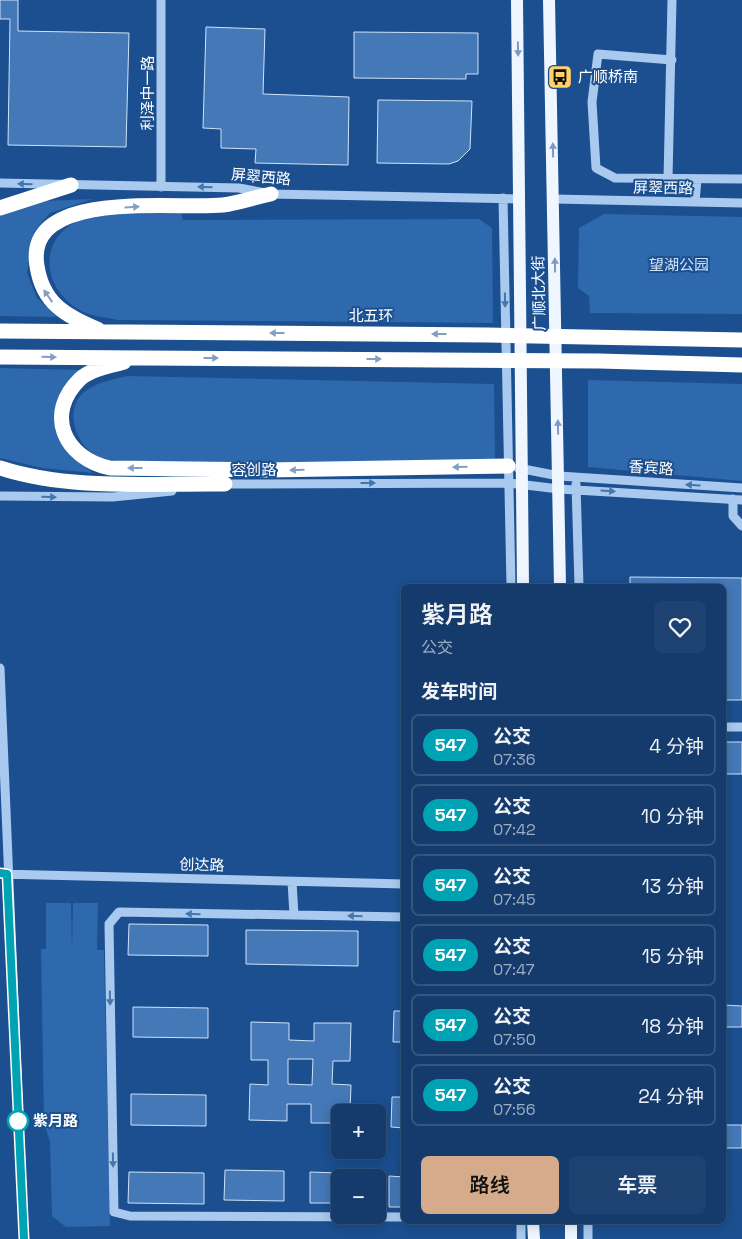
<!DOCTYPE html>
<html lang="zh">
<meta charset="utf-8">
<style>
body{margin:0;font-family:"Space Grotesk","Noto Sans SC",sans-serif;background:#1d4271;color:#f1f3f6;height:100vh;display:flex;flex-direction:column;font-size:19px;white-space:nowrap}
*{box-sizing:border-box;margin:0}
p{font-size:16px;color:#9dadc1}
.icon{flex:none;width:28px;height:28px;fill:none;stroke:currentColor;stroke-width:2;stroke-linecap:round;stroke-linejoin:round}
.map{position:relative;flex:1;overflow:hidden}
.side{position:absolute;left:401px;top:584px;width:325px;height:640px;display:flex;flex-direction:column;background:#143b6b;border-radius:8px;box-shadow:0 2px 12px #0003,0 0 0 1px #33557e}
.side>*{flex:none}
.badge{padding:0 10px;border-radius:16px;font-size:18px;line-height:32px}
.tools{position:absolute;left:331px;top:1104px;display:grid;gap:10px}
.tools a{display:grid;place-items:center;width:55px;height:55px;border-radius:8px;background:#143b6b;box-shadow:0 2px 12px #0003,0 0 0 1px #33557e;font-size:25px}
.map>.badge{position:absolute;translate:-50% -50%;box-shadow:0 0 0 2px #fff}
h2{padding:0 20px;font-size:19px;line-height:45px}
.round{display:grid;place-items:center;flex:none;width:52px;height:52px;border-radius:8px;background:#1d4271}
.headline{display:flex;align-items:center;justify-content:space-between;height:85px;padding:0 20px}
h1{font-size:24px;font-weight:600;line-height:38px}
.button{display:flex;gap:10px;margin-top:auto;padding:10px 20px}
.button a{flex:1;height:58px;border-radius:8px;background:#d6ab8b;color:#111;font-size:20px;font-weight:600;line-height:58px;text-align:center}
.button a+a{background:#1d4271;color:#f1f3f6}
ul{padding:0;list-style:none}
li{display:flex;align-items:center;gap:15px;height:62px;margin:0 10px 8px;padding:0 10px;border:2px solid #33557e;border-radius:8px}
li div{flex:1}
li b{display:block;font-size:19px}
li em{font-style:normal}
li .badge{min-width:55px;font-weight:700;text-align:center}
.map>svg:first-child{display:block}
.green{fill:#2e69ad}
.building{fill:#4478b7;stroke:#cfe3fa;fill-rule:evenodd}
.lines{fill:none;stroke-linecap:round;stroke-linejoin:round}
.minor{stroke:#a9c9ee;stroke-width:9}
.major{stroke:#f0f6ff;stroke-width:12}
.highway{stroke:#fff;stroke-width:15}
.oneway{fill:#7b9ac1}
.oneway2{fill:#4674ac}
.oneway3{fill:#829ec1}
.line-casing{stroke:#fff;stroke-width:11}
.line{stroke:#00a3b4;stroke-width:8}
.stop-dot{fill:#fff;stroke:#00a3b4;stroke-width:2.5}
.labels{text-anchor:middle;stroke-width:4;stroke-linejoin:round;paint-order:stroke}
.poi-label{font-size:15px;fill:#fff;stroke:#1b4f8f;text-anchor:start}
.street-label{font-size:15px;fill:#fff;stroke:#1b4f8f}
.park-label{font-size:15px;fill:#cfe3fa;stroke:#1b4f8f}
.stop-label{font-size:15px;font-weight:bold;fill:#fff;stroke:#1b4f8f;text-anchor:start}
</style>
<div class="map">
<svg width="742" height="1239" viewBox="0 0 742 1239">
<rect width="100%" height="100%" fill="#1b4f8f"/>
<path class="green" d="M93 199 50 213 34 232 27 273 37 298 57 317 0 316V216L44 201Z
M108 213H181L183 220 479 219 492 228 493 323 117 320C107 317 95 317 86 313 47 296 33 246 75 222 83 216 98 216 108 213Z
M604 214 742 217V314L590 313 589 296 578 288 579 228Z
M0 368 84 370 59 433 70 455 93 473 42 468 0 458Z
M127 376 494 384 495 459 282 465 121 462C113 460 102 459 95 455 74 442 63 406 87 390 99 382 113 379 127 376Z
M588 380 742 384V481L588 467Z
M46 903H71L72 950 73 903H98L97 950H104L110 1226 66 1227 52 1216 50 1142 44 1123 41 949H46Z"/>
<path class="building" d="M0 0H18V31L129 33 126 147 8 145 10 19H0Z
M206 27 265 29 263 94 349 97 348 165 255 163 256 149 221 148V129L203 128Z
M354 32 478 33V74H466V79L354 78Z
M378 100 472 101 470 149 458 161 449 164 377 163Z
M630 577 742 578V700H724V586H630Z
M724 742H742V774H724Z
M129 924 208 925V956L128 955Z
M246 930 358 931V966L246 964Z
M724 1005 742 1006V1027H724Z
M133 1007 208 1008V1038L133 1037Z
M394 1011H404V1042H393Z
M251 1022 289 1023V1040L314 1041V1023H351L350 1061H333L332 1084 351 1085 350 1112H340V1123H311V1104H287V1121L249 1120 250 1084 268 1085V1060H251ZM288 1059H313L312 1085 288 1084Z
M131 1094 206 1095V1126L131 1125Z
M392 1097H404V1128L391 1127Z
M724 1125H742V1148H724Z
M225 1170 284 1171V1201L224 1200Z
M129 1172 204 1173V1204L128 1203Z
M310 1172 340 1173V1203H310Z
M389 1176 404 1177V1207H389Z"/>
<g class="lines">
<path class="minor" d="M161 0V187
M672 60 598 54 592 102 596 168 615 178 742 179
M668 179 672 0
M0 183 239 188 271 194 519 199
M503 198 511 586
M554 199 742 203
M695 202 697 179
M518 468 559 476 742 488
M222 484 509 483 559 489 742 500
M576 484 579 586
M0 496 113 497 172 491
M733 499V516L742 526
M0 668 24 1239
M724 727H742
M0 874 404 884
M292 882 294 915
M404 917 119 912 109 924 114 1212 130 1216 404 1217
M521 1221V1239
M588 1239V1221"/>
<path class="major" d="M517 0 523 586
M549 0 560 586
M533 1221 534 1239
M571 1221V1239"/>
<path class="highway" d="M0 208 71 185
M99 330C66 315 43 305 37 266 24 187 177 210 223 205 239 203 255 197 271 194
M0 331 488 335 742 340
M0 357 599 361 742 365
M124 362C111 366 90 369 80 379 44 414 64 458 110 468L267 470 508 466
M0 468C71 491 151 483 225 484"/>
</g>
<defs><path id="oneway-solid" d="M-6-.8H1V-3.2L6.5 0L1 3.2V.8H-6Z" transform="scale(1.25)"/></defs>
<g class="oneway">
<use href="#oneway-solid" transform="translate(518 49) rotate(89)"/>
<use href="#oneway-solid" transform="translate(553 150) rotate(-91)"/>
<use href="#oneway-solid" transform="translate(555 265) rotate(-91)"/>
<use href="#oneway-solid" transform="translate(558 427) rotate(-91)"/>
</g>
<g class="oneway2">
<use href="#oneway-solid" transform="translate(25 184) rotate(-179)"/>
<use href="#oneway-solid" transform="translate(205 187) rotate(-179)"/>
<use href="#oneway-solid" transform="translate(505 300) rotate(89)"/>
<use href="#oneway-solid" transform="translate(368 483)"/>
<use href="#oneway-solid" transform="translate(693 485) rotate(-176)"/>
<use href="#oneway-solid" transform="translate(608 491) rotate(4)"/>
<use href="#oneway-solid" transform="translate(49 497) rotate(1)"/>
<use href="#oneway-solid" transform="translate(193 914) rotate(-179)"/>
<use href="#oneway-solid" transform="translate(355 916) rotate(-179)"/>
<use href="#oneway-solid" transform="translate(110 998) rotate(89)"/>
<use href="#oneway-solid" transform="translate(113 1160) rotate(89)"/>
</g>
<g class="oneway3">
<use href="#oneway-solid" transform="translate(132 207) rotate(-4)"/>
<use href="#oneway-solid" transform="translate(48 296) rotate(-125)"/>
<use href="#oneway-solid" transform="translate(277 333) rotate(-180)"/>
<use href="#oneway-solid" transform="translate(439 334) rotate(-180)"/>
<use href="#oneway-solid" transform="translate(49 357) rotate(1)"/>
<use href="#oneway-solid" transform="translate(211 358)"/>
<use href="#oneway-solid" transform="translate(374 359)"/>
<use href="#oneway-solid" transform="translate(460 467) rotate(179)"/>
<use href="#oneway-solid" transform="translate(135 468) rotate(180)"/>
<use href="#oneway-solid" transform="translate(297 470) rotate(179)"/>
</g>
<g class="lines">
<defs>
<path id="line" d="M0 873 7 874 24 1239"/>
</defs>
<use href="#line" class="line-casing"/>
<use href="#line" class="line"/>
</g>
<defs>
<symbol id="bus-square" viewBox="-11 -11 22 22"><rect x="-9" y="-9" width="18" height="18" rx="4" fill="#ffd166" stroke="#1b4f8f"/><path d="M-5-6H5V4H4V6H2V4H-2V6H-4V4H-5ZM-3.5-4V0h7V-4ZM-3.5 1.2v1.5H-2V1.2ZM2 1.2v1.5H3.5V1.2Z" fill="#111"/></symbol>
</defs>
<g fill-rule="evenodd">
<use href="#bus-square" x="546" y="63" width="28" height="28"/>
</g>
<circle class="stop-dot" cx="18" cy="1121" r="10"/>
<g class="labels">
<g class="poi-label">
<text x="578" y="82">广顺桥南</text>
</g>
<g class="street-label">
<text transform="translate(148 93) rotate(-90)" y="5">利泽中一路</text>
<text transform="translate(261 177) rotate(5)" y="5">屏翠西路</text>
<text transform="translate(663 188) rotate(1)" y="5">屏翠西路</text>
<text transform="translate(539 293) rotate(-91)" y="5">广顺北大街</text>
<text x="371" y="321">北五环</text>
<text transform="translate(651 468) rotate(4)" y="5">香宾路</text>
<text x="254" y="475">容创路</text>
<text transform="translate(202 865) rotate(2)" y="5">创达路</text>
</g>
<g class="park-label">
<text x="679" y="270">望湖公园</text>
</g>
<g class="stop-label">
<text x="33" y="1126">紫月路</text>
</g>
</g>
</svg>
<div class="tools">
<a>+</a>
<a>−</a>
</div>
<section class="side">
<div class="headline"><div><h1>紫月路</h1><p>公交</p></div><a class="round"><svg class="icon" aria-label="heart" viewBox="0 0 24 24"><path d="M12 20l-8-8c-3-5 5-10 8-4 3-6 11-1 8 4z"/></svg></a></div>
<h2>发车时间</h2>
<ul>
<li><span class="badge" style="background:#00a3b4;color:#fff">547</span><div><b>公交</b><p>07:36</p></div><em>4 分钟</em></li>
<li><span class="badge" style="background:#00a3b4;color:#fff">547</span><div><b>公交</b><p>07:42</p></div><em>10 分钟</em></li>
<li><span class="badge" style="background:#00a3b4;color:#fff">547</span><div><b>公交</b><p>07:45</p></div><em>13 分钟</em></li>
<li><span class="badge" style="background:#00a3b4;color:#fff">547</span><div><b>公交</b><p>07:47</p></div><em>15 分钟</em></li>
<li><span class="badge" style="background:#00a3b4;color:#fff">547</span><div><b>公交</b><p>07:50</p></div><em>18 分钟</em></li>
<li><span class="badge" style="background:#00a3b4;color:#fff">547</span><div><b>公交</b><p>07:56</p></div><em>24 分钟</em></li>
</ul>
<div class="button"><a>路线</a><a>车票</a></div>
</section>
</div>
